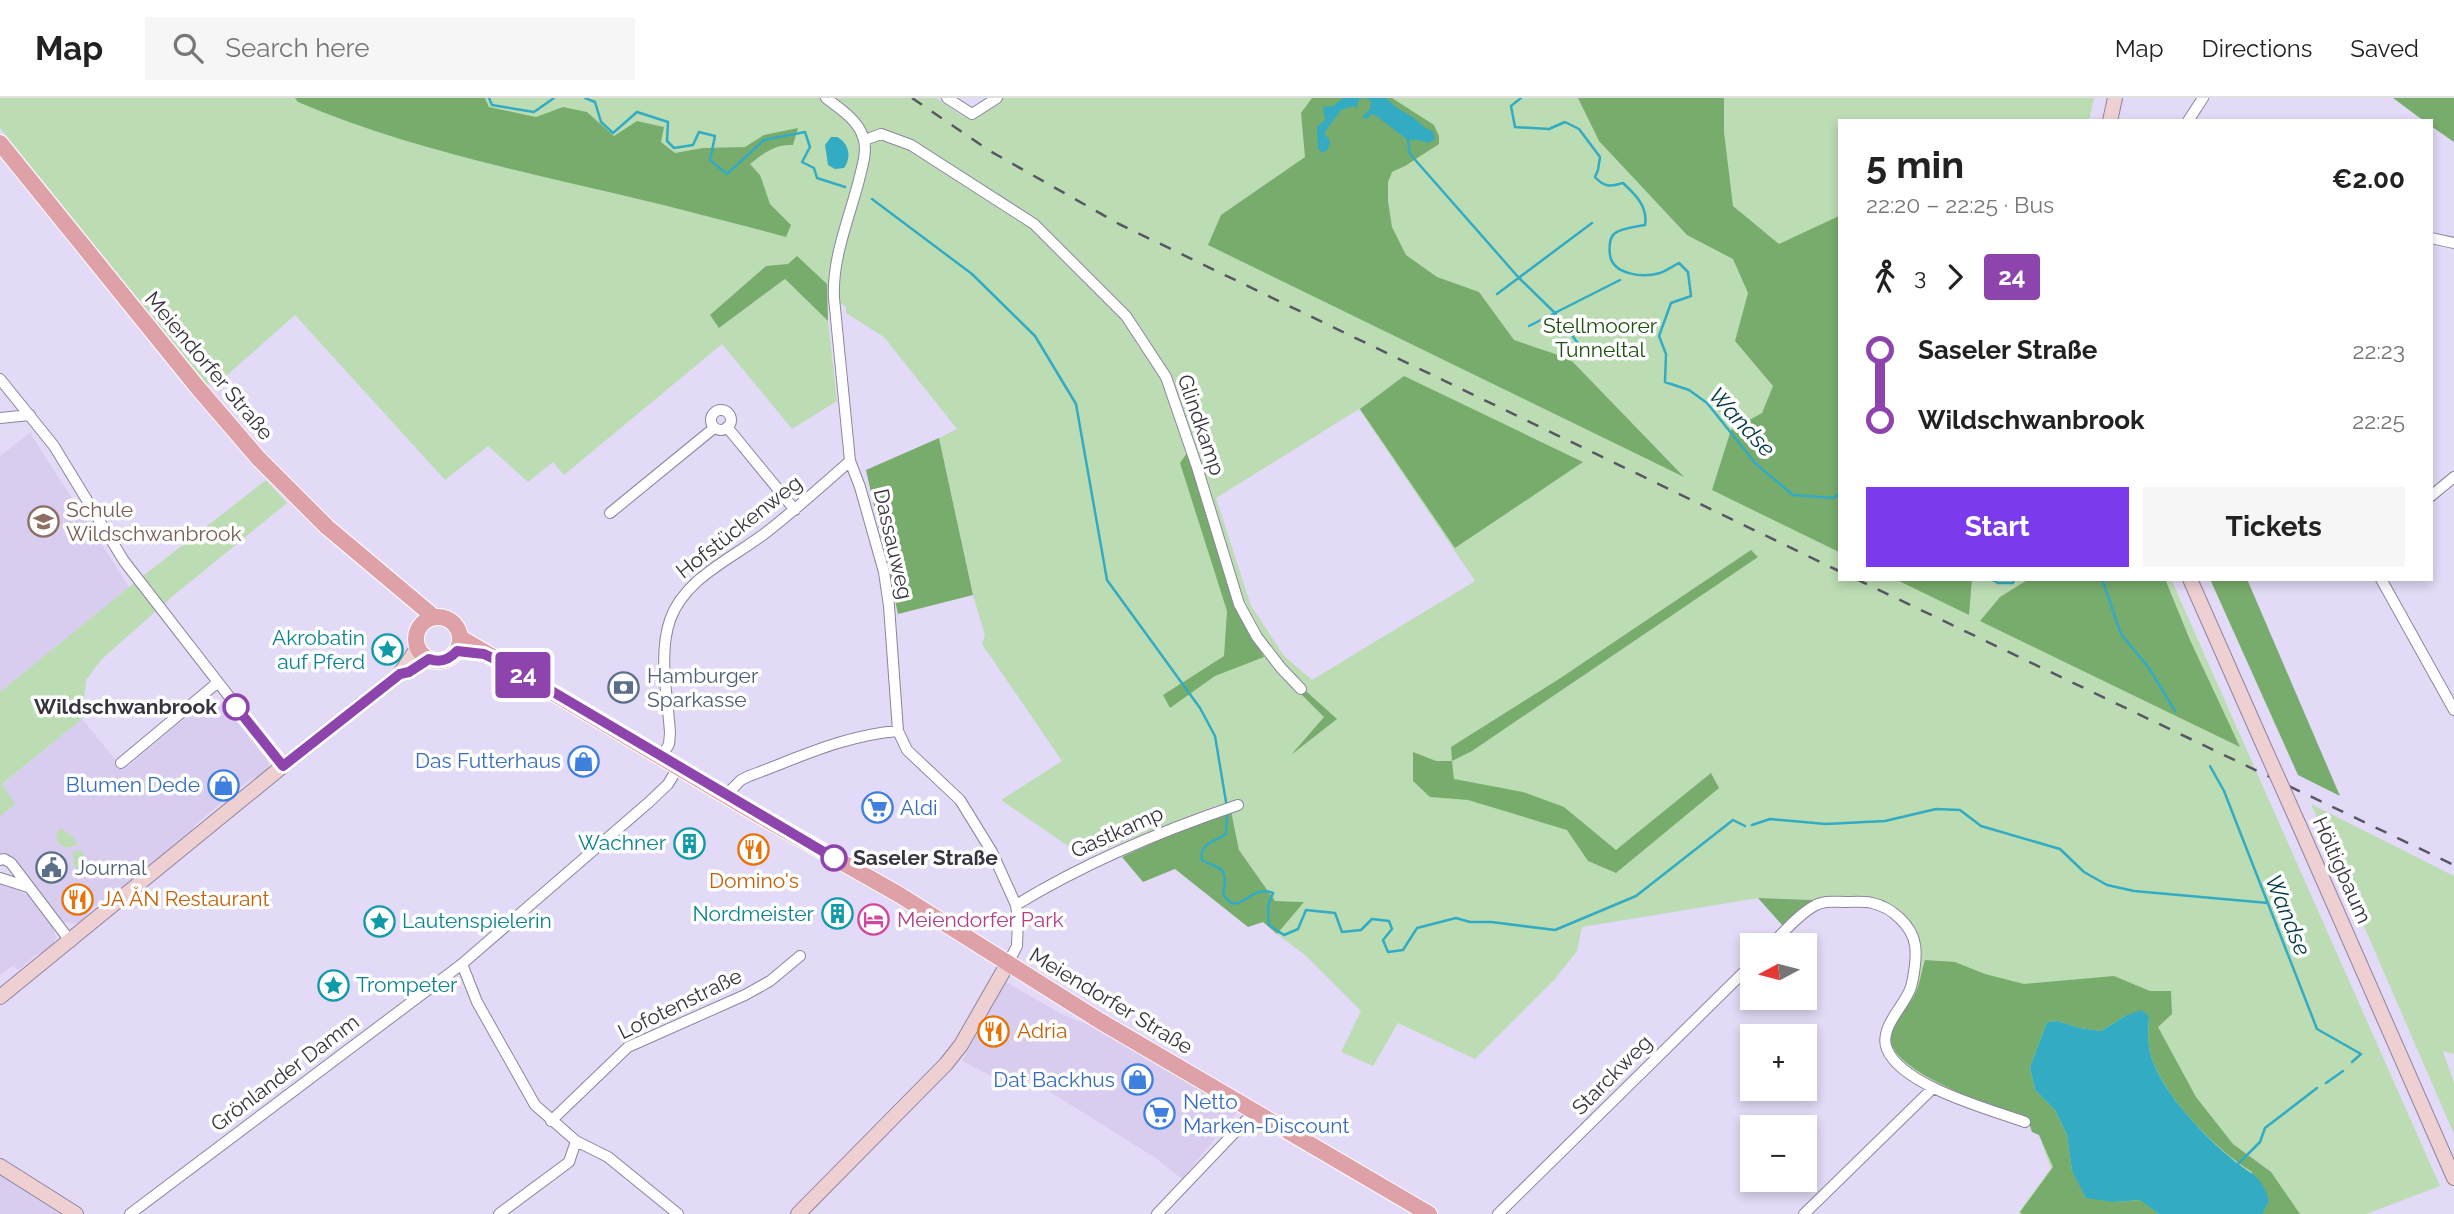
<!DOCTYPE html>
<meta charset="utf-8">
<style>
body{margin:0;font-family:Raleway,sans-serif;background:#f6f6f6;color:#222;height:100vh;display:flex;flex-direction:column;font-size:26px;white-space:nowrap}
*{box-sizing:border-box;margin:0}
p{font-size:23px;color:#767676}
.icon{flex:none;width:38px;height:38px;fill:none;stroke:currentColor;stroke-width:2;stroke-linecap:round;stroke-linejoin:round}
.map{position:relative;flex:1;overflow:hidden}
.details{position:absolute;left:1838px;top:21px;width:595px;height:462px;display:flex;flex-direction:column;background:#fff;border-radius:0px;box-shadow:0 4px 10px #0003}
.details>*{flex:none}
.badge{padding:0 14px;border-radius:5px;font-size:24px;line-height:46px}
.needle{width:46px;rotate:263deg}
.fabs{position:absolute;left:1740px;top:835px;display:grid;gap:14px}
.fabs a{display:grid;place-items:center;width:77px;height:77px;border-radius:0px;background:#fff;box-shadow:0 4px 10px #0003;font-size:35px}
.map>.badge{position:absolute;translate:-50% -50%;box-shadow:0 0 0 4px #fff}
.legs{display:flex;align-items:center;gap:10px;height:77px;padding:0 28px;font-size:23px}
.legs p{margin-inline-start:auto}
.head{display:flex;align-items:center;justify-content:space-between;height:119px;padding:0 28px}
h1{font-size:38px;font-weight:700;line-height:52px}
.button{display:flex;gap:14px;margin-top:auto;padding:14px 28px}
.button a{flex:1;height:80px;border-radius:0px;background:#7c3aed;color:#fff;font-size:28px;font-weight:700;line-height:80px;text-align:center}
.button a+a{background:#f6f6f6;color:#222}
ul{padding:0 28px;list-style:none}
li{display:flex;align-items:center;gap:24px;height:70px;font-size:26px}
li i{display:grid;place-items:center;width:10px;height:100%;margin:0 9px;background:currentColor}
li i::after{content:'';width:18px;height:18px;margin:-9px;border:5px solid;border-radius:50%;background:#fff}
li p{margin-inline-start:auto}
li:first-child i{background:linear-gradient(#0000 50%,currentColor 0)}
li:last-child i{background:linear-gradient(currentColor 50%,#0000 0)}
header{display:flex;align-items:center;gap:42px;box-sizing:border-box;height:98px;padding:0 35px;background:#fff;border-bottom:2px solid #e0e0e0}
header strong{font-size:33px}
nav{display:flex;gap:38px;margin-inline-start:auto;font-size:24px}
.search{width:490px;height:63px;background:#f6f6f6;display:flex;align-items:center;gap:18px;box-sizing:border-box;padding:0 24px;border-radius:0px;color:#767676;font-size:26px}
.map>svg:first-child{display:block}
.built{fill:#d8cdee}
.green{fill:#bcddb4;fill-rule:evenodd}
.forest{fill:#78ac6c}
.water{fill:#33abc3}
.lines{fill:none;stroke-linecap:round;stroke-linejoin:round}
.stream{stroke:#33abc3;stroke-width:2.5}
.street-casing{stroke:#8d849e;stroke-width:12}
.secondary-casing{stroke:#8d849e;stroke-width:16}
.primary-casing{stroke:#fff;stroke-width:18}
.street{stroke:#fff;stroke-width:10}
.secondary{stroke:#eed0d3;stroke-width:14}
.primary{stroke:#dea1a7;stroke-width:16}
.rail{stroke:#595562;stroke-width:2.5;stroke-dasharray:12 12;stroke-linecap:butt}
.secondary-bridge-casing{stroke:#8d849e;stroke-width:16;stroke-linecap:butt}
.secondary-bridge{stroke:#eed0d3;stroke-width:14}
.line-1-casing{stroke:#fff;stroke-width:16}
.line-1{stroke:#8e44ad;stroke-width:10}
.stop-1-dot{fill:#fff;stroke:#8e44ad;stroke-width:3.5}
.labels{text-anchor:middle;stroke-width:7;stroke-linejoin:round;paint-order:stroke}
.park-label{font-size:21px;fill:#1d500f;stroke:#fff}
.street-label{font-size:21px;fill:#37343e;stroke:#fff}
.education-label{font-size:21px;fill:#785e54;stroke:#fff;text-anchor:start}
.culture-label{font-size:21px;fill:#0d838f;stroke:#fff;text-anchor:end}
.service-label{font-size:21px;fill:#4e5e75;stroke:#fff;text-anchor:start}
.stop-label{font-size:21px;font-weight:bold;fill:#37343e;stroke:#fff;text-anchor:end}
.shop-label{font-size:21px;fill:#366cbe;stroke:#fff;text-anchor:end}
.food-label{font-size:21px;fill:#c56008;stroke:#fff;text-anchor:start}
.hotel-label{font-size:21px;fill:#b23c85;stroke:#fff;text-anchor:start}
.water-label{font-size:23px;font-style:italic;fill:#023944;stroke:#fff}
</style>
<header>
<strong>Map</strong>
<div class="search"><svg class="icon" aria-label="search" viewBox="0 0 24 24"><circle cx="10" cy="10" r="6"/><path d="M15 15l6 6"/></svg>Search here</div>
<nav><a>Map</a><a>Directions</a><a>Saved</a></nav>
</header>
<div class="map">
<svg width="2454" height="1116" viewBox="0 0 2454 1116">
<rect width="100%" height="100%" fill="#e2daf6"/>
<path class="built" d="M30 335 129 489 0 594V358Z
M212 602 226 605 265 654 269 667 267 673 248 683 197 725 186 740 113 800 108 798 87 815 88 820 80 826 62 824 0 759V688L82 621 124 672 202 606Z
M0 785 30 798 52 828 56 839 53 848 41 857 37 856 18 872 13 867 0 877Z
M1006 884 1065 918 1108 934 1238 1013 1182 1081 1157 1061 1017 973 1001 983 962 963Z
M0 1078 60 1116H0Z"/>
<path class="green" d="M0 0H936L964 19 990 0H2094L2089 23H1839V481H2171L2440 1088 2366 1116H2020L2019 1114 2051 1070 2042 1046V1017H2015L1933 985 1906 969 1892 955 1888 942 1890 933 1913 894 1918 841 1874 801 1850 798H1826L1813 802 1758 800 1582 829 1577 853 1554 882 1475 961 1398 925 1373 968 1341 954 1361 913 1305 857 1277 836 1303 804 1275 803 1239 752 1234 727 1218 707 1084 759 1001 702 1062 663 982 546 985 537 973 497 939 340 957 331 884 239 846 215V209L794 171 719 230 785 181 828 223 837 303 792 331 722 246 564 377 553 364 528 384 488 348 445 382 295 217 218 285 214 282 208 287 0 30ZM1359 311 1475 483 1312 582 1284 558 1251 508 1216 400Z
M266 382 287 405 174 497 102 561 86 582 82 621 2 686 15 706 0 718V594L129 489Z
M2311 706 2454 778V956L2443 953 2454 985V1036Z
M61 730 73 739 77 747 67 750 59 746 56 736Z
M81 752 94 775 90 780 74 768 73 754Z"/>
<path class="forest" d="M295 0H485L489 9 536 19 563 9 587 14 614 38 637 23 664 29 661 44 675 55 703 50 745 49 764 37 798 30 793 47C775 46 764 55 750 66L760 77 770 106 791 127 786 139C716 120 645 102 574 86 481 64 386 42 298 4Z
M1312 0H1392L1434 27 1439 38V46L1405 68 1392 74 1388 84V103L1392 129 1406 157 1437 179 1479 194 1514 242 1570 261 1684 379 1208 147 1221 117 1305 59 1301 15Z
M1578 0H1724V34L1733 108 1779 146 1839 118V454L1712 392 1731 332 1762 315 1773 288 1735 243 1748 195 1733 161 1687 137 1599 43Z
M2393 0H2454V44L2431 28V23H2424Z
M797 158 827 186 828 223 785 181 719 230 710 217 766 168 788 166Z
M1404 278 1583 364 1455 450 1360 311Z
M939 340 973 497 898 516 866 372Z
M1187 355 1235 508 1264 559 1215 578 1170 610 1163 597 1224 558 1227 513 1180 365Z
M1751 452 1758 459 1472 653 1452 663 1454 681 1523 694 1564 709 1616 752 1711 675 1719 690 1616 775 1588 763 1567 732 1468 702 1430 699 1413 683V654L1436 663H1452L1451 649 1559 581Z
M1895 481H1972L1969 517Z
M2029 481H2165L2190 542 2240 649 1980 523 2000 499Z
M2210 481H2247L2340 698 2298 677Z
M1307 594 1337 621 1291 657 1324 619 1300 595Z
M1231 713 1239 752 1275 803 1304 804 1277 836 1263 824 1248 829 1175 771 1143 784 1122 759 1191 727Z
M1758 800 1813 802 1783 828Z
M1925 862 1955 864 1985 876 2024 886 2114 878 2150 893H2171L2172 916 2158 929 2196 999 2233 1046 2271 1074 2300 1116H2260L2252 1074C2215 1051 2168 1003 2152 961 2147 947 2148 933 2149 918H2125L2101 933 2080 930 2057 923 2047 924 2030 969 2035 992 2055 1012 2067 1037 2072 1073 2114 1104 2141 1102 2159 1116H2022L2020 1114 2053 1069 2039 1037 2032 1034 2028 1022C2001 1011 1888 974 1891 940 1892 926 1907 910 1914 898 1920 887 1921 874 1925 862Z"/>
<path class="water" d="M1343 0H1362L1359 2 1357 10 1353 8 1341 12 1324 35 1330 43 1328 51 1323 55 1318 51 1317 29 1325 22 1323 9 1333 8Z
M1365 0H1386C1396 10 1398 10 1409 17 1419 22 1421 30 1433 33L1435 41 1428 45 1418 42H1408L1375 17 1371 16 1367 21H1364L1363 18 1370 11 1371 3Z
M831 39H837C849 45 852 59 844 70L835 71 828 67 825 47Z
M2141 912 2149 918C2148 933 2147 947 2152 961 2165 997 2203 1037 2232 1061 2252 1078 2261 1075 2269 1103L2262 1116H2159L2140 1102 2114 1104 2086 1100 2072 1073 2067 1037 2055 1012 2035 992 2030 969 2047 924 2057 923 2080 930 2101 933 2125 918Z"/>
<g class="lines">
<path class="stream" d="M489 0 492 7 534 14 554 0
M585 0 595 4 601 24 613 35 637 14 668 24 667 43 674 50 693 47 699 34 715 38 710 62 727 76 764 42 805 34 810 49 802 64 814 70 817 80 845 89
M1521 0 1511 8 1515 29 1549 31 1565 24 1579 31 1600 59 1598 72 1595 79C1604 89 1610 89 1623 85 1636 97 1648 109 1645 127 1636 129 1621 130 1614 136 1609 141 1609 149 1610 157 1613 177 1643 180 1660 175 1666 173 1673 168 1679 165L1688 174 1691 198 1671 205 1659 238 1666 256 1665 284 1689 292 1707 305 1756 366 1793 397 1834 400 1839 395
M1408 42 1410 56 1519 180 1556 216 1580 248
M872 101 972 176 1035 238 1076 306 1107 482 1200 610 1215 638 1226 704
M1497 196 1592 125
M1529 228 1620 182
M1991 481 1998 485H2013L2014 481
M2102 481 2121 536 2149 570 2175 613
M2210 668 2224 693 2317 931 2361 956 2352 964
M1227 717 1226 736C1215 744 1199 745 1202 762 1221 772 1229 768 1223 796 1239 822 1249 785 1273 795L1268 808 1269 827 1284 837 1298 831 1306 812 1335 815 1342 834 1361 832 1372 821 1389 823 1392 831 1383 842 1388 854 1403 852 1417 830 1456 820 1470 824H1491L1555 832 1636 798 1733 722 1745 728
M1752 727 1770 721 1826 726 1885 723 1936 711 1960 712 1981 728 2060 751 2084 774 2107 787 2134 793 2268 805
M2326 985 2343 973
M2238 1066 2260 1044 2265 1030 2317 990"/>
<defs>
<path id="street" d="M826 0C839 10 858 22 863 39 868 52 862 69 859 82 849 121 832 160 834 200L850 363 860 389 884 474 889 508 898 633 907 652 960 702 992 754 1016 807 1018 821 1017 848 1008 865
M947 0 972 16 997 0
M2188 23 2203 0
M865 42 881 36 911 47 1034 126 1126 218 1166 279 1197 369 1239 506 1257 539 1281 570 1301 591
M2431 140 2454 145
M0 281 54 348 124 463 283 668
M711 322a10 10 0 1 1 20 0a10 10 0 1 1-20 0Z
M0 320 30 317
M727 329 795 412
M2431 398 2454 379
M610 415 714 330
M2381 481 2454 612
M662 658 669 646 670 635C668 600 658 557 670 522 685 479 734 460 768 433 796 411 823 387 850 363
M121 665 217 585
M726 697 741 682 749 678C798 660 845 637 898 633
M0 762 4 761 11 765 71 844
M0 780 28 789
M1016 807C1086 764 1161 733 1238 707
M1771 847C1784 834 1798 817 1814 808 1824 802 1835 804 1845 804 1854 804 1864 803 1872 805 1891 809 1912 827 1915 847 1917 858 1914 878 1911 889 1905 908 1878 930 1887 951 1902 988 1989 1011 2025 1024
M462 866 477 904 535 1007 576 1043 608 1059 678 1116
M551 1023 628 949 745 897 770 883 800 858
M130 1116 462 866 648 705 668 686 679 668
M499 1116 569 1064 576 1043
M1157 1116 1255 1013
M1498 1116 1752 866
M1804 1116 1932 991"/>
<path id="secondary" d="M2110 23 2115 0
M2190 481 2261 642
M400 576 418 549
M2299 727 2454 1080
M0 899 283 668 400 576 409 574 429 561
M0 1068 76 1116
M798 1116 946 966 961 947 1008 865"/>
<path id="primary" d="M0 45 198 290 259 361 327 429 434 519
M416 541a22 22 0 1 1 44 0a22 22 0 1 1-44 0Z
M461 540 755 715 898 796 1100 923 1429 1116"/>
</defs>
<use href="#street" class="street-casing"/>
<use href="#secondary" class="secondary-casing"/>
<use href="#primary" class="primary-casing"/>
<use href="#street" class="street"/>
<use href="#secondary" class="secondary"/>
<use href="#primary" class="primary"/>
<path class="rail" d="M912 0 990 53 1119 126 1839 473
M1856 481 2454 767"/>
<defs>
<path id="secondary-bridge" d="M2261 642 2299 727"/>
</defs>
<use href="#secondary-bridge" class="secondary-bridge-casing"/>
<use href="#secondary-bridge" class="secondary-bridge"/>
</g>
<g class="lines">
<defs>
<path id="line-1" d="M236 609 283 668 400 576 409 574 429 561C440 565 449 562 457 553L484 556 511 569 834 760"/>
</defs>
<use href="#line-1" class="line-1-casing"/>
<use href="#line-1" class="line-1"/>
</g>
<defs>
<symbol id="school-ring" viewBox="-11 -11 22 22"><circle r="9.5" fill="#fff" stroke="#8d6e63" stroke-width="1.5"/><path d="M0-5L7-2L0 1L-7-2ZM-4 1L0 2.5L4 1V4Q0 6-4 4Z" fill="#8d6e63"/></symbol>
<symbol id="sight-ring" viewBox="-11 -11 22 22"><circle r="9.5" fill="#fff" stroke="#0f9aa8" stroke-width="1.5"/><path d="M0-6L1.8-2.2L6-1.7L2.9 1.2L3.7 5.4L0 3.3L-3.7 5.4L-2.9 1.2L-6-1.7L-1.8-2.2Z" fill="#0f9aa8"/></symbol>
<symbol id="bank-ring" viewBox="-11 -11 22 22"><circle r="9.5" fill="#fff" stroke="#5c6f8a" stroke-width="1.5"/><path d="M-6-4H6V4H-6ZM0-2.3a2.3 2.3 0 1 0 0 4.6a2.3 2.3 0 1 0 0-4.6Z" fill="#5c6f8a"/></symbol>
<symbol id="shop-ring" viewBox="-11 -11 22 22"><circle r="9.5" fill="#fff" stroke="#3f7fe0" stroke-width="1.5"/><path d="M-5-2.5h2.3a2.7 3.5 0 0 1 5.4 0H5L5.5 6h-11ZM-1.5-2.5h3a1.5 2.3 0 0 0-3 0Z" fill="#3f7fe0"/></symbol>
<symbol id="supermarket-ring" viewBox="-11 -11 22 22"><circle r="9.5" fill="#fff" stroke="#3f7fe0" stroke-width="1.5"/><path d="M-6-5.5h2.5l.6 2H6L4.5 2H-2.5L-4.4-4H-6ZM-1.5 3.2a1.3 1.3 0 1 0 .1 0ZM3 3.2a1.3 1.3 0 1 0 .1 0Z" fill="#3f7fe0"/></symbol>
<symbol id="building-ring" viewBox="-11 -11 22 22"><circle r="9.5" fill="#fff" stroke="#0f9aa8" stroke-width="1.5"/><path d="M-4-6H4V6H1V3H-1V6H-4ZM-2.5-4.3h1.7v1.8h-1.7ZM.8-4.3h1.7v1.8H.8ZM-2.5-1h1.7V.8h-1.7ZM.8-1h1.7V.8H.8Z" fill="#0f9aa8"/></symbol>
<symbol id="restaurant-ring" viewBox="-11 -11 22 22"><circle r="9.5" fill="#fff" stroke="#e8710a" stroke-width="1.5"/><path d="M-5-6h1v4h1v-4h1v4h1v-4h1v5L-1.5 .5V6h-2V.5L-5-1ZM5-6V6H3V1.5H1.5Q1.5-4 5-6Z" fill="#e8710a"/></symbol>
<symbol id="civic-ring" viewBox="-11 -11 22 22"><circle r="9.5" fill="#fff" stroke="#5c6f8a" stroke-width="1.5"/><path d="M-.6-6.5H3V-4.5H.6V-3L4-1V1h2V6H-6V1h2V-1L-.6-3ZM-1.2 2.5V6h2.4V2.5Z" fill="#5c6f8a"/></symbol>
<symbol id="hotel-ring" viewBox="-11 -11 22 22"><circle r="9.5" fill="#fff" stroke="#d1479c" stroke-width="1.5"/><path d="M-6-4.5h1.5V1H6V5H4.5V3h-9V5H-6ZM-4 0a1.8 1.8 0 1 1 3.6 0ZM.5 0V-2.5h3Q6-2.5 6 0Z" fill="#d1479c"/></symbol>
</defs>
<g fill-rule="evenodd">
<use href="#school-ring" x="26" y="406" width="35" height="35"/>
<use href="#sight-ring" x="370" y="534" width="35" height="35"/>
<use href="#bank-ring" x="606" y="572" width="35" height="35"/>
<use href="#shop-ring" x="566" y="646" width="35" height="35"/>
<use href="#shop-ring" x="206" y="670" width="35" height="35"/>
<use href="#supermarket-ring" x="860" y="692" width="35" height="35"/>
<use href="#building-ring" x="672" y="728" width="35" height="35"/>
<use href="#restaurant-ring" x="736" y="734" width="35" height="35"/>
<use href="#civic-ring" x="34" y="752" width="35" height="35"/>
<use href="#restaurant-ring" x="60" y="784" width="35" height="35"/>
<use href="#building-ring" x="820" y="798" width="35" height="35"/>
<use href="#hotel-ring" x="856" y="804" width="35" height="35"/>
<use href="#sight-ring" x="362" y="806" width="35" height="35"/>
<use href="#sight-ring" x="316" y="870" width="35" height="35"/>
<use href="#restaurant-ring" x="976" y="916" width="35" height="35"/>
<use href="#shop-ring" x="1120" y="964" width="35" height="35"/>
<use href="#supermarket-ring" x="1142" y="998" width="35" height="35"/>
</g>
<g class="stop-1-dot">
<circle cx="236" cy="609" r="12"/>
<circle cx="834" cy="760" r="12"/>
</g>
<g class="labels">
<g class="park-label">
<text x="1600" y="235">Stellmoorer<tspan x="1600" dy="24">Tunneltal</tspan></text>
</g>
<g class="street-label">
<text transform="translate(209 268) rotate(50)" y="7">Meiendorfer Straße</text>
<text transform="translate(1201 327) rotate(71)" y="7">Glindkamp</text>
<text transform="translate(739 429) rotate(-38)" y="7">Hofstückenweg</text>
<text transform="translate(893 446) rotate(77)" y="7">Dassauweg</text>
<text transform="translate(1117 734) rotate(-24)" y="7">Gastkamp</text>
<text transform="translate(2342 772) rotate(66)" y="7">Höltigbaum</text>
<text transform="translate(1111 903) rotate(31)" y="7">Meiendorfer Straße</text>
<text transform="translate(680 906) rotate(-26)" y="7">Lofotenstraße</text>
<text transform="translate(285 975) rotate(-37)" y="7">Grönlander Damm</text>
<text transform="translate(1612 977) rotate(-45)" y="7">Starckweg</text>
</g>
<g class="education-label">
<text x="66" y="419">Schule<tspan x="66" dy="24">Wildschwanbrook</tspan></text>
</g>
<g class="culture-label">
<text x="365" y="547">Akrobatin<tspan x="365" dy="24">auf Pferd</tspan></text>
<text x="666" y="752">Wachner</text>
<text x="814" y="823">Nordmeister</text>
<text x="402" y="830" text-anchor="start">Lautenspielerin</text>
<text x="356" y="894" text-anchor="start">Trompeter</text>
</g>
<g class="service-label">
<text x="647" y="585">Hamburger<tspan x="647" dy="24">Sparkasse</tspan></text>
<text x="75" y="777">Journal</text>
</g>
<g class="stop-label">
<text x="217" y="616">Wildschwanbrook</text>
<text x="853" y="767" text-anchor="start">Saseler Straße</text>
</g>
<g class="shop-label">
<text x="561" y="670">Das Futterhaus</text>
<text x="200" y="694">Blumen Dede</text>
<text x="900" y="717" text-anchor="start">Aldi</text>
<text x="1115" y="989">Dat Backhus</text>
<text x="1183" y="1011" text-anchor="start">Netto<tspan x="1183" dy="24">Marken-Discount</tspan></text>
</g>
<g class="food-label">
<text x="754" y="790" text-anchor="middle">Domino's</text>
<text x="101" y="808">JA ĂN Restaurant</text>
<text x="1017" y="940">Adria</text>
</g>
<g class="hotel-label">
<text x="897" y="829">Meiendorfer Park</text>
</g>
<g class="water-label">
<text transform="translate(1742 324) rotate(47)" y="8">Wandse</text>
<text transform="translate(2288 817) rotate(68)" y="8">Wandse</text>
</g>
</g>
</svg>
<div class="fabs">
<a><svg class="needle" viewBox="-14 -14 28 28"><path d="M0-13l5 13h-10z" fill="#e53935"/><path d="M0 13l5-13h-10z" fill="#767676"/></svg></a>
<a>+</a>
<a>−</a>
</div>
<b class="badge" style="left:523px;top:577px;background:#8e44ad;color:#fff">24</b>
<section class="details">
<div class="head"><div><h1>5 min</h1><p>22:20 – 22:25 · Bus</p></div><b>€2.00</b></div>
<div class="legs"><svg class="icon" aria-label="walk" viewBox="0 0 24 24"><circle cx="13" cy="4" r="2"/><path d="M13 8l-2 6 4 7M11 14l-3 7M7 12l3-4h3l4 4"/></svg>3<svg class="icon" aria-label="forward" viewBox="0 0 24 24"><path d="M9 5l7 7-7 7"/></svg><b class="badge" style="background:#8e44ad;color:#fff">24</b></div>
<ul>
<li><i style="color:#8e44ad"></i><b>Saseler Straße</b><p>22:23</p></li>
<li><i style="color:#8e44ad"></i><b>Wildschwanbrook</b><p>22:25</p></li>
</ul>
<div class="button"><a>Start</a><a>Tickets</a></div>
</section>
</div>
